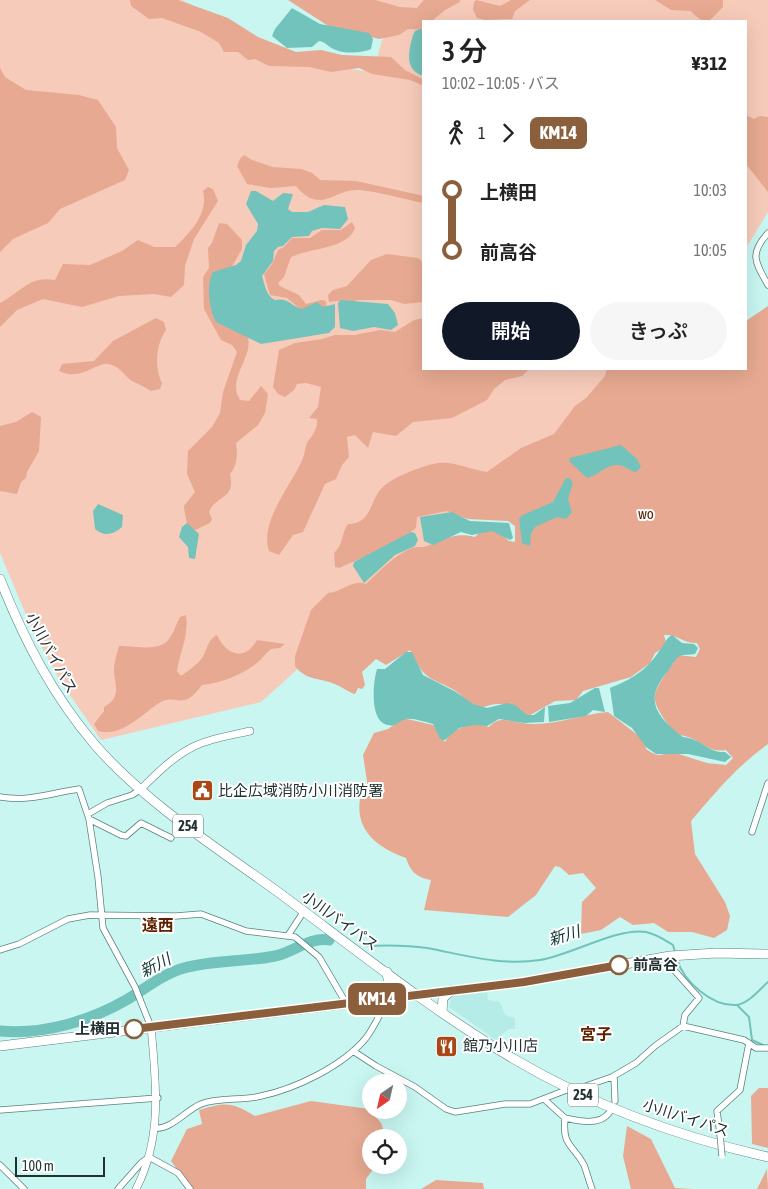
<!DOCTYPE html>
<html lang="ja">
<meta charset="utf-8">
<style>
body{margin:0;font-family:"Asap Condensed","Noto Sans JP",sans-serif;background:#f6f6f6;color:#222;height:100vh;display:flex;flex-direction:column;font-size:19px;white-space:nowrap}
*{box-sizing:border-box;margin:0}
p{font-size:16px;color:#767676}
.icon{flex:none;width:28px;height:28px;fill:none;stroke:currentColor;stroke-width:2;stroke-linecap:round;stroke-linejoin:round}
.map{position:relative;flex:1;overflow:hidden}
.sheet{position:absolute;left:422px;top:20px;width:325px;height:350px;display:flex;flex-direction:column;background:#fff;border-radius:0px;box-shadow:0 5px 20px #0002}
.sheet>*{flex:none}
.badge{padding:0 10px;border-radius:8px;font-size:18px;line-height:32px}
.needle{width:32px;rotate:214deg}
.buttons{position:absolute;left:362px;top:1074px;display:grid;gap:10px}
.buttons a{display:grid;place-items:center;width:45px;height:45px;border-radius:50%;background:#fff;box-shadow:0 5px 20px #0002;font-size:25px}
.scale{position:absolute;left:15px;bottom:12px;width:90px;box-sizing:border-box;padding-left:5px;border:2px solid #213231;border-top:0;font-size:14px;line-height:18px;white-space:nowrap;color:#213231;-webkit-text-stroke:4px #fff;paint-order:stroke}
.map>.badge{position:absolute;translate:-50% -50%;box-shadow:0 0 0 2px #fff}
.legs{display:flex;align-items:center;gap:8px;height:55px;padding:0 20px;font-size:16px}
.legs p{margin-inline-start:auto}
.summary{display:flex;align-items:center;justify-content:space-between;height:85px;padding:0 20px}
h1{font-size:28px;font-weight:600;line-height:38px}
.button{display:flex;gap:10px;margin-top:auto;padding:10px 20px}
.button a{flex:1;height:58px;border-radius:30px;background:#111827;color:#fff;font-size:20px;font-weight:600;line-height:58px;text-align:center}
.button a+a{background:#f6f6f6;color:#222}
ul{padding:0 20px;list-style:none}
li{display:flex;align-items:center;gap:18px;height:60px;font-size:19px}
li i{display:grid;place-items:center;width:8px;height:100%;margin:0 6px;background:currentColor}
li i::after{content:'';width:12px;height:12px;margin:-6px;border:4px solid;border-radius:50%;background:#fff}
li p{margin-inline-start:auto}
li:first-child i{background:linear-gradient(#0000 50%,currentColor 0)}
li:last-child i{background:linear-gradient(currentColor 50%,#0000 0)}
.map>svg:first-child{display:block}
.built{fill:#b5ece7}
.green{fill:#f7cbba}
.forest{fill:#e7a991}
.water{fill:#72c3bb}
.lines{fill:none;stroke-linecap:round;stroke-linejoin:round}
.stream{stroke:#72c3bb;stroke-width:2}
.river{stroke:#72c3bb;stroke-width:11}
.minor-casing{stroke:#58827e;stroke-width:7}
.tertiary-casing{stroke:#58827e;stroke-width:8}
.primary-casing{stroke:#58827e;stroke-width:10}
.trunk-casing{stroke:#58827e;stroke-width:10}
.minor{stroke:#fff;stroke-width:5.5}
.tertiary{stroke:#fff;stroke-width:7}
.primary{stroke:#fff;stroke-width:9}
.trunk{stroke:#fff;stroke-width:9}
.minor-bridge-casing{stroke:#58827e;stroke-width:7;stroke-linecap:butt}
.minor-bridge{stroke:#fff;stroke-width:5.5}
.line-1-casing{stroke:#fff;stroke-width:11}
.line-1{stroke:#8b5e3c;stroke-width:8}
.stop-1-dot{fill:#fff;stroke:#8b5e3c;stroke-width:2.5}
.labels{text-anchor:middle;stroke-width:4;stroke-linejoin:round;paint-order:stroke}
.shield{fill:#fff;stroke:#64706f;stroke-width:1}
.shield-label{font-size:14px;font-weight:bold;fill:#213231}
.park-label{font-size:15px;fill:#5b240a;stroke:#fff}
.street-label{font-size:15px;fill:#213231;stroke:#fff}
.poi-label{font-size:15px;fill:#213231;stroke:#fff;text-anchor:start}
.stop-label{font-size:15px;font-weight:bold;fill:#213231;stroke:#fff;text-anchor:start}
.neighbourhood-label{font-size:16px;font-weight:bold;fill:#602101;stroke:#fff}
.water-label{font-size:16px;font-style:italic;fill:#103835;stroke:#fff}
</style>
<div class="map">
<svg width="768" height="1189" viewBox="0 0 768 1189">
<rect width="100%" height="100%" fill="#c9f6f1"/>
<path class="built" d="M487 992 488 1000 500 1002 505 1015 515 1018V1029H509L502 1034 499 1042 449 1007 452 996Z"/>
<path class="green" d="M0 0H182L304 63 364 71 377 58 384 34 313 0H768V212L746 248V21H424V369H609L608 378 558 435 261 702 101 740 61 682 32 629 0 553Z"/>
<path class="forest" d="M130 0H178L228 18 258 37 296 52 321 50 342 55 391 57 405 70 424 80V86L410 80 372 74 359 68 331 72 309 67 269 66 255 59 248 60 238 52H224L219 43 201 32 162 18 149 19 131 6Z
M288 0H375L400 7 417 8 424 0H460V2L445 10 432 21H424V30L408 29 399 35 379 39 367 36 333 29Z
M476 0 500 6 511 0H530L515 11 512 19 485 20 477 18 473 10 474 2Z
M655 0H723V7L709 21C701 21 696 17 691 11L671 10Z
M0 68 5 77 26 90 79 95 98 100 116 127 117 148 129 170 125 180 60 209 48 223 13 239 0 252Z
M746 115 754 119 759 116 768 117V192L746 164Z
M244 155 252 160 273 167 301 169 312 173 320 180 356 181 424 196V203C402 199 381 192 359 190 334 188 321 216 296 186L270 188 247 184 237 166 240 159Z
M208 187 213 189 218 201 194 239 185 266 184 285 171 297 154 294 119 296 82 307 43 299 17 310 0 327V303C22 292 28 276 55 280L63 264 90 265 122 251 138 240 154 247H175C190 233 209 213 203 191Z
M352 222 355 228C348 249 310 248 291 257L284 277 278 283 280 286 299 295 306 304 321 300 326 301 327 309H300L287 298 270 295 264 274 272 264 278 250 284 247 292 238H310L322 230H341Z
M219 223 227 224 242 240V249L230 270C236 291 252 329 248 349 244 367 229 382 240 400L249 401 261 386 268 394 265 413 258 425 236 443C238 454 237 466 230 474 236 500 216 495 209 512L212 519 210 523 193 531 187 527C187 519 184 513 184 506L195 492 187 474 188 451 212 427 220 413 223 392 237 352 232 345 221 340 204 309 203 277 209 268 208 248 212 243Z
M387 254 418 258 424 263V302L404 304 391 300H358L345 304 337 301 329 302 328 295 333 290 347 286 371 260Z
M768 306V744C737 766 715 793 691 821L695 854 725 902 730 916 727 930 714 938 692 932H668L654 923 633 925 620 917 601 930 581 934 582 902 596 888 583 873 569 875 560 867 555 866 536 895 508 917 424 910 431 880C417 878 410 871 406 858 378 848 355 831 360 799L369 794 363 755 374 733 388 729 403 718 433 725 445 742 452 731 475 723 489 727C500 713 516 724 531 724 557 725 582 714 608 712L644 740 646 749C655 755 660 758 669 751L707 763 726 765 733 758 726 750C710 753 703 743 691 738 686 736 679 735 676 733 669 727 656 709 655 700 653 686 672 669 677 655L696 657 700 649 697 643C684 644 677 634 664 635L667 646 655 653 650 663 631 677 583 691 576 700 555 701 527 717C517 709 510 703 497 704 490 704 485 708 478 707 466 705 465 697 457 692 446 684 433 682 424 673 419 669 414 656 410 650L386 665 376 659 362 672 365 685 362 689 358 688 355 694C348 692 344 688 337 685 321 677 307 682 295 666V656L311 610 328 593C343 592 352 579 366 584 381 570 393 556 412 548 417 546 422 548 427 546 444 539 456 532 475 537L483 529 498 531 509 541 515 542V526L508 521 468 519 447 511 417 517 416 528C393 546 366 556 339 568L335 567 334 553C344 544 341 533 348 524 372 524 369 501 382 488 392 477 424 465 438 463 455 461 471 470 487 472L521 448 554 434 575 406 586 398 605 376 607 369H746V321Z
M156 318 164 322 166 330C156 344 154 368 162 383L160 389 151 391C145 387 140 385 134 382 123 376 121 366 108 364 96 362 81 382 59 371L62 364 94 361 113 341Z
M424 318V369H529L522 376 505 380 494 389 487 400 452 418 413 422 396 436 373 432 368 448 355 435 347 437 349 457 342 465 336 479 325 484 303 532 293 535 279 555 269 551C259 521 292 485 303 458 305 453 305 448 307 443 312 435 318 429 317 419L309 418 318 407 321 387 306 383 297 384 294 390 285 397 278 394 273 387 279 350 295 343 322 339 335 335H354L380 330 395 332 414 320Z
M32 412 41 417 39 451 27 472 26 478 21 482 17 494 0 491V426L16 422Z
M186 615C189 636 180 651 177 671L181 676C188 671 197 665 202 658 208 649 207 640 217 635 226 655 245 662 257 640L285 644 280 648 271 649C266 653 262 659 257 663 241 675 222 683 202 685 182 713 177 692 159 703 142 714 121 738 98 731L94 724 104 711V707C124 696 113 682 114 667 115 660 117 653 119 646 133 645 159 653 169 639 174 633 176 624 180 617Z
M759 1088H768V1148L752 1144 751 1096Z
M311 1101 369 1109 381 1123 386 1137 371 1138V1165H376L366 1179V1189H192L171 1161 187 1129 202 1124 199 1110C227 1102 231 1102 255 1116Z
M627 1126 651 1139 675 1188 692 1189H631L623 1156Z
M767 1169 768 1189H757Z
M436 1180 483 1183 484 1189H421Z"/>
<path class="water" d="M292 8 320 24 369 33 373 39 371 49C363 53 345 54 336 50 329 48 326 42 319 41L312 47 287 48 272 36 275 29Z
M424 28V76C403 70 409 50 413 35L415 31Z
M251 191H256L273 201 283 193 293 194 288 209 292 212H308L324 205 345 207 348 219 340 229 322 228 312 231 309 236 292 237 283 246 278 247 274 251 273 261 262 276C265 285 266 296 275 300 288 297 291 306 302 309L317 302 323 307 335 304V327L329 333 261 344 216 322C209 309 206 284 213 272L236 265 241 261 246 245 257 231 258 224 246 204Z
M341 300 388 304 395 313 398 325 391 330 374 327 353 331 340 328 338 303Z
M621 445 637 459 641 467 636 472C629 471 625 465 617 465 605 465 598 476 587 478L569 461 570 458Z
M566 478H569L573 483 568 499 572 512 566 519 557 517 535 527 531 533 530 546 522 543 519 519 523 515 553 502Z
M98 504 123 515 122 527C113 535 104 537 95 529L93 511Z
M452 512 470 521 509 523 513 538 510 540 492 531 472 535 461 532 433 545 424 541 420 517Z
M187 523 199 534 195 559 189 558 188 547 179 537 182 527Z
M411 532 415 533 418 540 415 546 395 555 364 583 353 566 354 562Z
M672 635 682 643 694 644 698 648 695 654C691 655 684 654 680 656 674 659 672 666 668 671 643 700 656 716 683 737 703 739 707 753 725 752L731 757 725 762 688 754H656L646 747 632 728 614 716 610 688C632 679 646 671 660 650 665 644 665 639 672 635Z
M406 652H412L423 675 456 692 473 704 487 708 507 703 515 705 527 715H534L545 707 544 722 524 723 499 719 487 726 474 725 459 728 445 740 440 739 433 724C425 722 414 718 406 719 399 721 396 727 388 725 369 722 373 682 377 669H385Z
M595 688H599L605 712 593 710 586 716 549 722 548 706 570 703Z"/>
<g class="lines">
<path class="stream" d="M366 946C387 945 407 945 427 948 465 955 500 966 540 960 571 955 618 927 646 932 656 934 665 940 673 945L675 952
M677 959C683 981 712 1007 737 1005 749 1003 759 990 768 982
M737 1005 749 1017 752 1040 763 1045"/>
<path class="river" d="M0 1031C44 1035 90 1021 128 999 146 988 163 974 184 968 214 960 245 962 275 956 292 953 311 936 329 940"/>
<defs>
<path id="minor" d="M768 233C749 254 755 262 768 285
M0 797C28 802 51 793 79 789L89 819 98 877 103 928 135 987 151 1027
M88 814 107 803 132 795 141 789
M89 819 121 835 126 836 141 823 171 838
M752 832 768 783
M289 934 304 911
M0 950 19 944 68 919 90 915 176 916 201 914 246 931 295 937 319 957 346 1003
M683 1026 744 1040 756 1048H768
M353 1051 376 1066 415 1087 446 1109 455 1112 505 1104H530L569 1089
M614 1076 615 1101
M578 1092 583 1087 612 1077 636 1063 655 1046 683 1026 685 1015 699 998 674 970 670 956
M545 1100 565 1118C562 1147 573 1144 584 1165 587 1173 589 1181 592 1189
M0 1110 158 1098
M565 1118C579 1121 599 1126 609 1113
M155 1128C171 1130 186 1110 201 1104 219 1097 242 1101 261 1096 295 1089 343 1066 366 1038 375 1026 381 1012 388 998
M720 1134 717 1111 740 1090 749 1043
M0 1165 24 1189
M118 1189 141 1163 149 1157 178 1173 190 1189"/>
<path id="tertiary" d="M141 789C157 773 176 754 197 745 213 738 233 735 250 731
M136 1189C163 1137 156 1083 151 1027"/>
<path id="primary" d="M376 1000 384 994 389 986 387 972
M442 1012 443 998 452 990
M0 1046 524 982 670 956 716 953 768 954"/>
<path id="trunk" d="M0 579C24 640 53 696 96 746 147 804 216 847 278 892 355 949 431 1010 514 1059 592 1105 679 1137 768 1157"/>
</defs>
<use href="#minor" class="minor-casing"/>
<use href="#tertiary" class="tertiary-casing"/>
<use href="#primary" class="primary-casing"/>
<use href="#trunk" class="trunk-casing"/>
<use href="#minor" class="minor"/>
<use href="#tertiary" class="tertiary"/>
<use href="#primary" class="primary"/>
<use href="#trunk" class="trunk"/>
<defs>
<path id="minor-bridge" d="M720 1134 722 1156"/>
</defs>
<use href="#minor-bridge" class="minor-bridge-casing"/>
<use href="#minor-bridge" class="minor-bridge"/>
</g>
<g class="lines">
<defs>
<path id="line-1" d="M134 1029 524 982 619 965"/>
</defs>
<use href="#line-1" class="line-1-casing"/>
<use href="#line-1" class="line-1"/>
</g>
<defs>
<symbol id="civic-square" viewBox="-11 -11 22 22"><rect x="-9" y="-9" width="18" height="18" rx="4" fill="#ab4715" stroke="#fff"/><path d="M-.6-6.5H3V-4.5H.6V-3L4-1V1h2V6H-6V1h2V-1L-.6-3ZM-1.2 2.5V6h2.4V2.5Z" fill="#fff"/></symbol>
<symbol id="restaurant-square" viewBox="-11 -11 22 22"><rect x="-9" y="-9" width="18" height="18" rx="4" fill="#ab4715" stroke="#fff"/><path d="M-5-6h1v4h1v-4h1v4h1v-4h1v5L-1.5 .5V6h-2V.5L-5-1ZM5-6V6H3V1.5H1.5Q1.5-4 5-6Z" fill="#fff"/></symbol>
</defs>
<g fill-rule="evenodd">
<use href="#civic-square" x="190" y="778" width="25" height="25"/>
<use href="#restaurant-square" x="434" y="1034" width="25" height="25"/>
</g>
<g class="stop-1-dot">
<circle cx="619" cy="965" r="9"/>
<circle cx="134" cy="1029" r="9"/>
</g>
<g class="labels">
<g class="shield">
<rect x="173" y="814.5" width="30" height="23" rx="4"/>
<rect x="568" y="1083.5" width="30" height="23" rx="4"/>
</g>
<g class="shield-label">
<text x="188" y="831">254</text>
<text x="583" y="1100">254</text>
</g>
<g class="park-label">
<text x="646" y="519">wo</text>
</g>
<g class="street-label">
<text transform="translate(51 653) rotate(61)" y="5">小川バイパス</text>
<text transform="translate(340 921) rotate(36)" y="5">小川バイパス</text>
<text transform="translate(686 1118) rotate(18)" y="5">小川バイパス</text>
</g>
<g class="poi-label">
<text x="218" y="796">比企広域消防小川消防署</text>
<text x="463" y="1051">館乃小川店</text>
</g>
<g class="stop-label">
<text x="633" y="970">前高谷</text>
<text x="120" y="1034" text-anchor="end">上横田</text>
</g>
<g class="neighbourhood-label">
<text x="158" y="931">遠西</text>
<text x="596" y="1040">宮子</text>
</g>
<g class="water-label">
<text transform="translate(564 935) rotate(-17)" y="6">新川</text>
<text transform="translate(155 965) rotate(-27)" y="6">新川</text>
</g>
</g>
</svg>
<div class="buttons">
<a><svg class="needle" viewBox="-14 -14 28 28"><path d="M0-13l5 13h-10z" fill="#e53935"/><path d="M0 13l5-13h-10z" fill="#767676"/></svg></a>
<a><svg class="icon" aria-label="locate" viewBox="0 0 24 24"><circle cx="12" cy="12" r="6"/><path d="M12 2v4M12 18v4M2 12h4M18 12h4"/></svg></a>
</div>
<div class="scale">100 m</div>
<b class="badge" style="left:377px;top:999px;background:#8b5e3c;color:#fff">KM14</b>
<section class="sheet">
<div class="summary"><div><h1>3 分</h1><p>10:02 – 10:05 · バス</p></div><b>¥312</b></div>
<div class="legs"><svg class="icon" aria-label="walk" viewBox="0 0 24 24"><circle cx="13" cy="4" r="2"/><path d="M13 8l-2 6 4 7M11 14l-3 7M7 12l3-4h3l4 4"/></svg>1<svg class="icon" aria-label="forward" viewBox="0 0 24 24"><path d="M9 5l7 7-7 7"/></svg><b class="badge" style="background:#8b5e3c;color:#fff">KM14</b></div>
<ul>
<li><i style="color:#8b5e3c"></i><b>上横田</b><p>10:03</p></li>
<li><i style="color:#8b5e3c"></i><b>前高谷</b><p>10:05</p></li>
</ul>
<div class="button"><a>開始</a><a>きっぷ</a></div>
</section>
</div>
